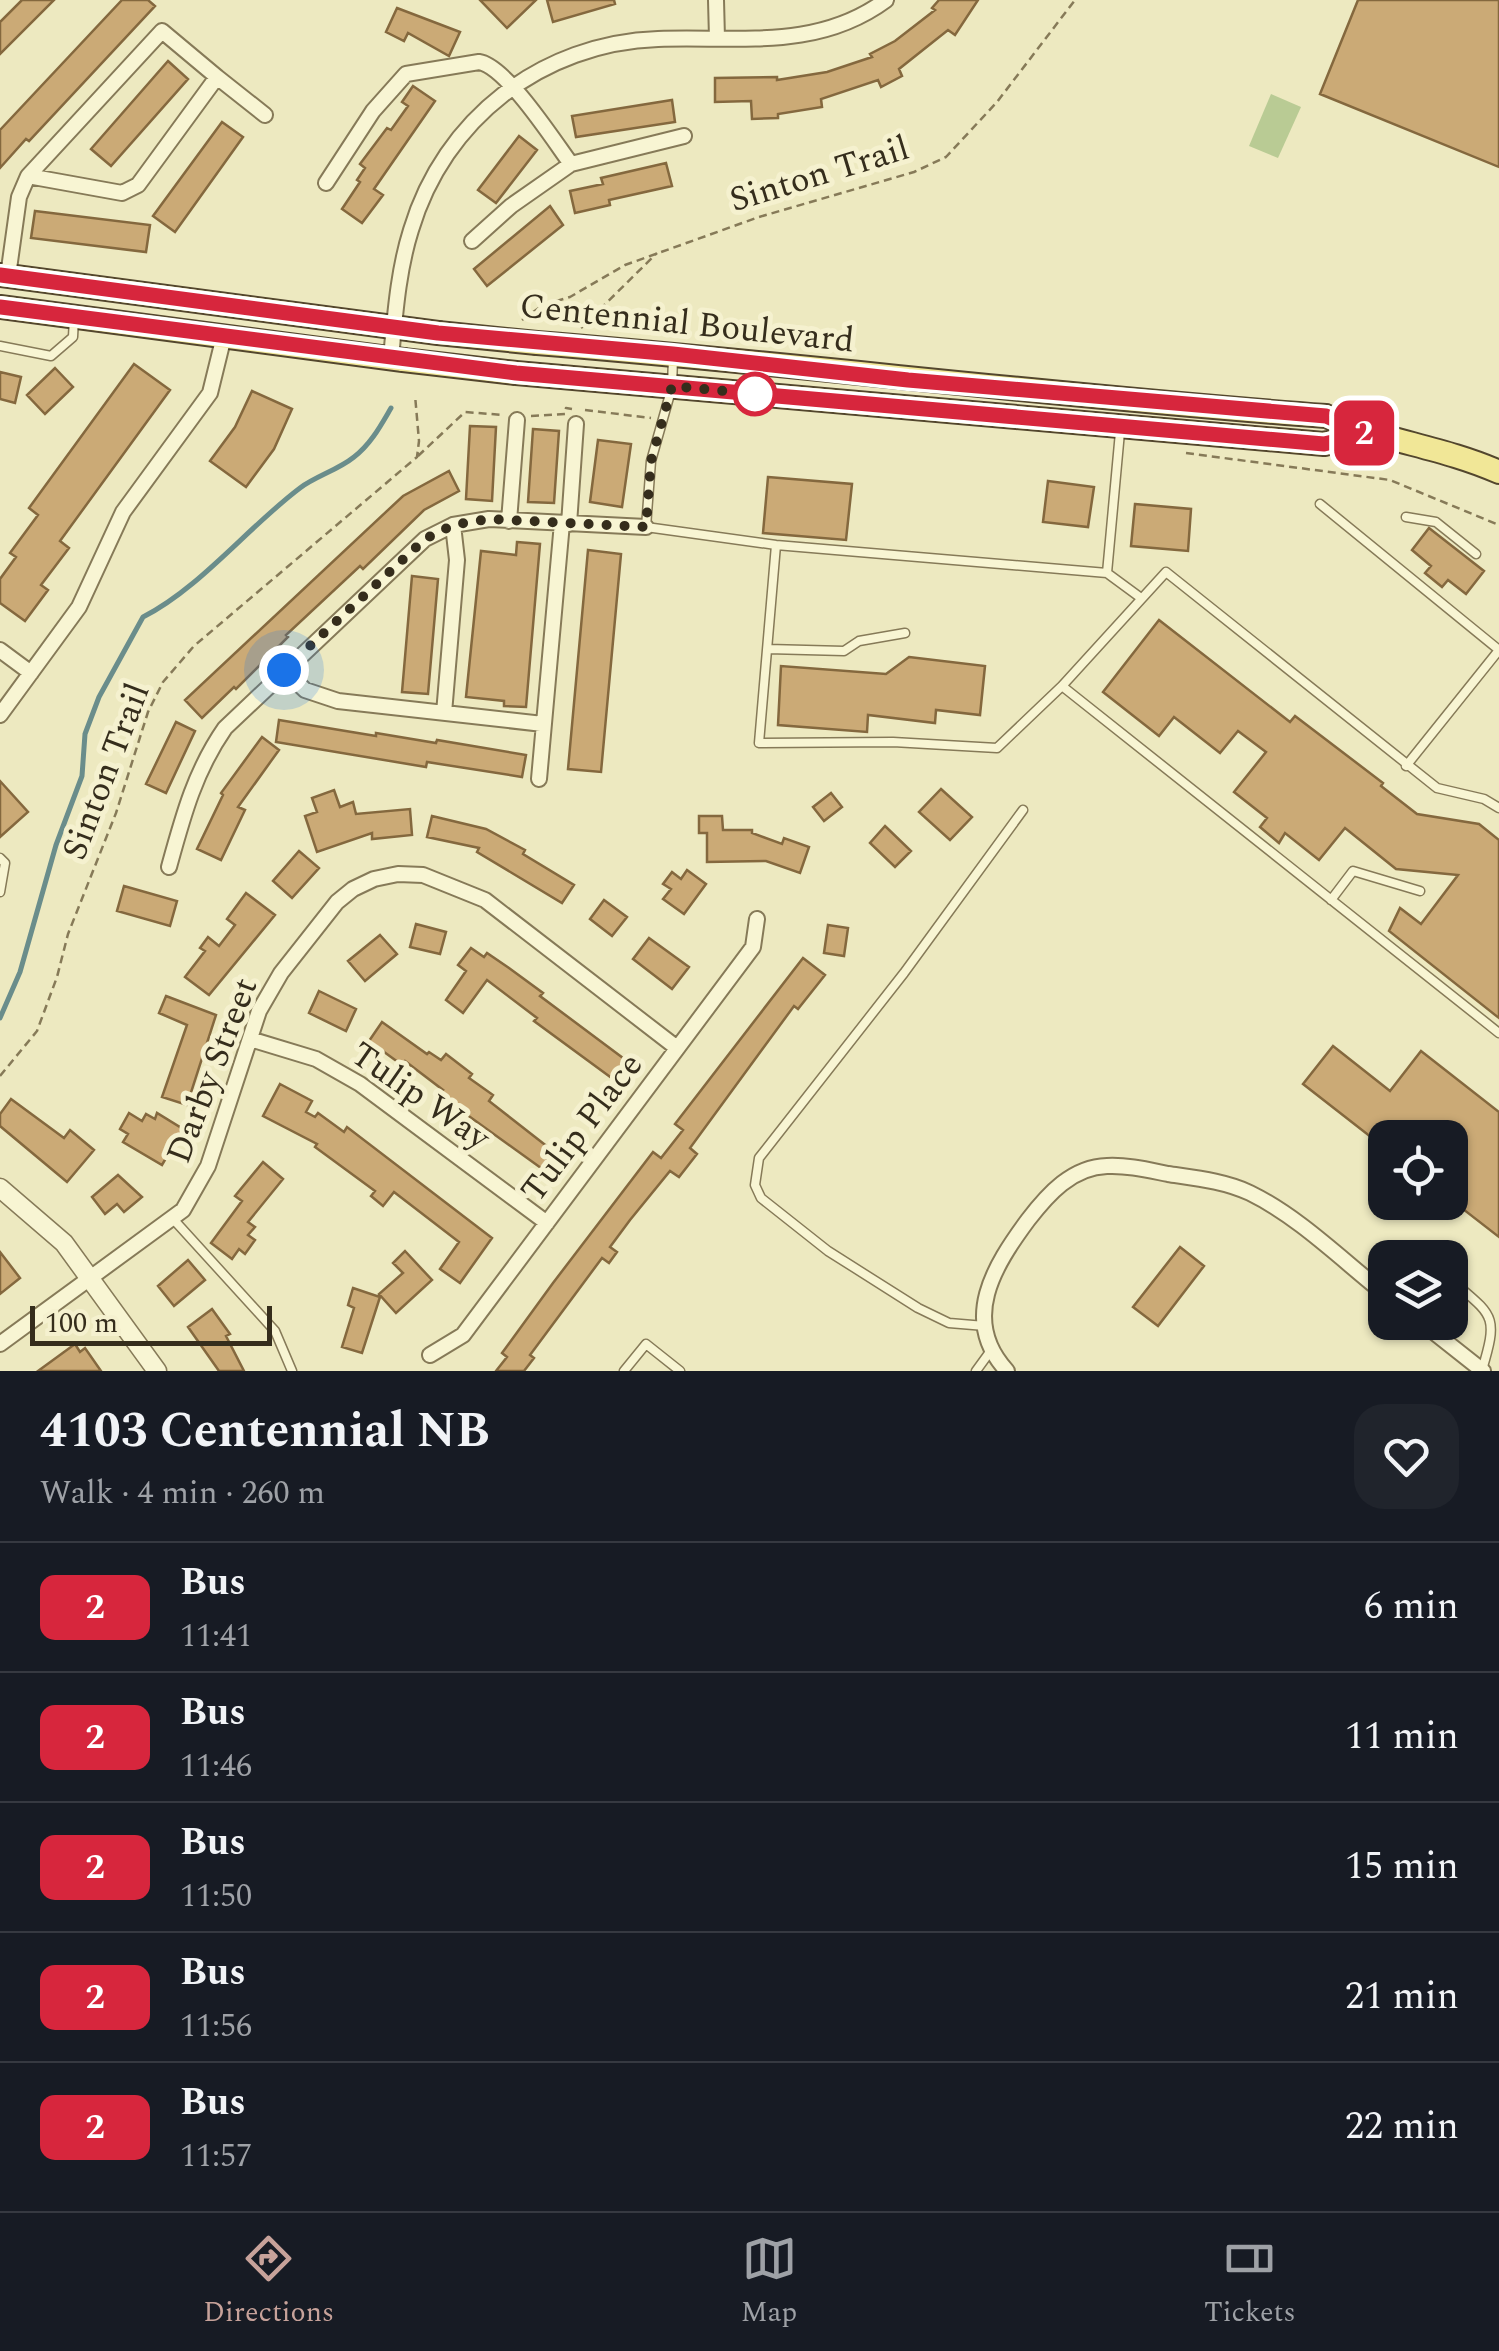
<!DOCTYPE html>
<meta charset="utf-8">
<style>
body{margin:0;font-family:Spectral,serif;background:#20242c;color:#f1f3f6;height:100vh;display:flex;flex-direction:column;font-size:38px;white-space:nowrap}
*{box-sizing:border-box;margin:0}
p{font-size:32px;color:#9ea1a6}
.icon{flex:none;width:55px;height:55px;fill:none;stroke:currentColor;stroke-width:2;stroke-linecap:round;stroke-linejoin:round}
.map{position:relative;height:1371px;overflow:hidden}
.sheet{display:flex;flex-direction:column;background:#171b24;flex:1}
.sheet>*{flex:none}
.badge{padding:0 20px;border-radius:15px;font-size:35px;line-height:65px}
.buttons{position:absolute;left:1368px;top:1120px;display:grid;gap:20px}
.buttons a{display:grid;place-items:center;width:100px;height:100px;border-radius:20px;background:#171b24;box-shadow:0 2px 8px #0004;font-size:50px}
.scale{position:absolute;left:30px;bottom:25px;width:242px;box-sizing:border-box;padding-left:10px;border:5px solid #352d1c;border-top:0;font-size:28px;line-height:35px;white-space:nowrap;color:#352d1c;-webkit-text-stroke:8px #f5f1cf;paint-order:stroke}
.you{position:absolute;width:50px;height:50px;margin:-25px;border:8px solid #fff;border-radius:50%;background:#1a73e8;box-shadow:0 0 0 15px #1a73e833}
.map>.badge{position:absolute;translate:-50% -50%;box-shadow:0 0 0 5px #fff}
.round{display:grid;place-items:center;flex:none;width:105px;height:105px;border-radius:30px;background:#20242c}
.overview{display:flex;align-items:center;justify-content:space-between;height:170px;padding:0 40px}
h1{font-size:48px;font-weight:700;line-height:75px}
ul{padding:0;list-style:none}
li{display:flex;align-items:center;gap:30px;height:130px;padding:0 40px;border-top:2px solid #363941}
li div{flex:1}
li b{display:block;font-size:38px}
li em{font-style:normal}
li .badge{min-width:110px;font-weight:700;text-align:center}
.dock{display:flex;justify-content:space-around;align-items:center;height:140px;border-top:2px solid #363941;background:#171b24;font-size:28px;color:#9ea1a6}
.dock a{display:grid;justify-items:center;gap:5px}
.dock .on{color:#c7a29a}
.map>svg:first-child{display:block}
.green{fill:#b9cb94}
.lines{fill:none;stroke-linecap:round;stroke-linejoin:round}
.stream{stroke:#6a8d8b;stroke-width:5}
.building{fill:#cbaa76;stroke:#84683e;stroke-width:2.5}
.service-casing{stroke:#867a58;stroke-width:11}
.minor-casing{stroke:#867a58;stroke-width:18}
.tertiary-casing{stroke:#867a58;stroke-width:21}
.primary-casing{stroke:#53462d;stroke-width:26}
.path{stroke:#867a58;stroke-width:2.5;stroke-dasharray:8 5;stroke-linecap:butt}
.service{stroke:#f8f5d3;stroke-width:8}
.minor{stroke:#f8f5d3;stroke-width:14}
.tertiary{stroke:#f8f5d3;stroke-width:18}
.primary{stroke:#f1e797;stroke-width:22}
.primary-bridge-casing{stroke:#53462d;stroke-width:26;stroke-linecap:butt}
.primary-bridge{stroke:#f1e797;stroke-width:22}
.line-casing{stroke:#fff;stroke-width:22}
.line{stroke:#d7263d;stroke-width:15}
.walk{stroke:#352d1c;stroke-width:10;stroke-dasharray:0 18}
.stop-dot{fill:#fff;stroke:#d7263d;stroke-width:5}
.labels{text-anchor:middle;stroke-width:10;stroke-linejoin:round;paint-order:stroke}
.street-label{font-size:35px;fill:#352d1c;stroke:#f5f1cf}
</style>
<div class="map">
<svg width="1499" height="1371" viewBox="0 0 1499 1371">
<rect width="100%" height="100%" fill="#ede9c0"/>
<path class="green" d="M1271 94 1301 107 1278 158 1249 146Z"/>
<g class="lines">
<path class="stream" d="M0 1018 20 972 56 845 82 776 85 734 99 697 143 617C200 588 248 527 300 488 316 476 338 470 354 457 371 444 381 425 391 408"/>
</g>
<path class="building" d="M22 0H54L0 54V22Z
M122 0H148L155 6 29 141 26 139 0 168V130Z
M480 0H536L507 28Z
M547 0H614L615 4 553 22Z
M939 0H978L955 35 948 30 899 69 902 76 881 87 878 80 821 99 822 107 778 114V118L752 119 751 101 715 102V78L777 77V80L827 72 872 57 870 54 895 41 935 10 932 8Z
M1358 0H1499V167L1320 94Z
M397 8 460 32 449 56 408 33 404 41 386 32Z
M168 61 188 79 111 166 91 149Z
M413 86 435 101 374 189 383 195 362 223 342 209 360 182 357 180 365 168 360 164 387 128 391 130 408 106 402 102Z
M672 100 675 122 576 137 572 116Z
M222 122 243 137 175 232 153 216Z
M519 136 537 150 496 203 478 190Z
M666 163 672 186 609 200 610 205 575 213 570 191 603 184 601 178Z
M550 206 563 225 487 286 474 269Z
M35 211 150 225 146 252 31 238Z
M134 364 170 390 60 541 69 548 41 585 48 590 25 621 0 603V579L16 557 10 553 38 515 29 508Z
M55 368 73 387 45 414 27 395Z
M0 372 21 377 15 403 0 399Z
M252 391 292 409 274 449 246 487 210 461 235 427Z
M470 426 496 427 492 501 466 499Z
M533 429 559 431 554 503 528 502Z
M598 440 631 444 622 507 590 502Z
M449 471 459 491 424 510 363 569 360 566 286 635 288 637 236 689 234 687 202 718 185 700 403 496Z
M768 477 852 484 846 540 763 533Z
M1048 481 1094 487 1088 527 1043 522Z
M1135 504 1191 509 1188 551 1131 546Z
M1429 528 1484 571 1466 594 1448 580 1442 587 1425 573 1431 566 1412 550Z
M517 542 540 544 526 707 504 706V701L466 697 481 551 516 555Z
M588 550 621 554 601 772 568 769Z
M412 576 438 579 428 694 402 692Z
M1159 620 1290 722 1295 716 1383 783 1381 786 1417 814 1479 824 1499 840V1018L1389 931 1400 908 1421 924 1458 875 1396 869 1345 828 1319 860 1285 833 1279 843 1260 827 1267 818 1234 792 1266 752 1238 731 1220 753 1174 717 1159 736 1103 692Z
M909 657 985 666 980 715 936 710 935 723 868 715 867 732 778 725 781 666 886 674Z
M279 720 376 736V733L436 743 437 740 526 755 522 777 427 762 426 767 276 742Z
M176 722 195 731 166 793 146 784Z
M262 737 279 750 238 807 245 810 221 860 197 849 223 795 221 793Z
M0 781 28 812 0 837Z
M941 789 972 817 950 840 919 812Z
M334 790 340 807 353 802 356 814 410 809 412 835 372 839V833L317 852 305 816 317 812 312 798Z
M831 793 842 807 824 821 813 807Z
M432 816 486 829 525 850 523 854 574 885 562 903 477 852 479 848 427 837Z
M699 816H722L723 830H752V833L782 844 784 838 809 847 800 873 766 861 707 862V833H699Z
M885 826 911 851 895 867 870 843Z
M299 851 319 868 292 898 273 881Z
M687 870 706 884 684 914 663 899 671 889 663 884 672 872 681 879Z
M124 886 177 901 170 926 117 911Z
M246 893 275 915 209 995 185 977 205 951 200 948 208 937 219 946 235 925 227 919Z
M604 900 627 917 612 936 590 919Z
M416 924 446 932 440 954 410 947Z
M828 925 848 928 844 956 824 953Z
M380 935 397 954 365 981 348 961Z
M649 938 689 967 672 989 633 959Z
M471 948 484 957 487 953 509 968 543 993 540 996 627 1061 613 1079 534 1021 537 1018 487 980 463 1013 446 1000 466 971 458 965Z
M803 958 825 975 798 1009 794 1006 690 1148 697 1154 679 1177 670 1171 630 1220 610 1247 617 1252 609 1263 602 1258 530 1355 534 1358 524 1371H496L507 1357 502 1353 553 1283 653 1152 661 1158 683 1130 675 1124Z
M319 991 356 1009 346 1031 309 1013Z
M166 996 216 1015 187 1105 162 1097 187 1025 159 1013Z
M382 1022 427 1054 429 1052 441 1060 446 1054 472 1074 469 1078 493 1095 489 1101 553 1151 541 1168 459 1109 440 1093 443 1090 405 1061 402 1065 369 1041Z
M1333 1046 1390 1091 1421 1051 1499 1112V1237L1450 1199V1138H1385V1148L1303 1084Z
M280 1084 312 1101 306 1112 315 1117 318 1113 344 1132 347 1127 492 1238 460 1283 440 1269 459 1242 394 1192 383 1206 371 1196 375 1191 315 1147 317 1144 263 1116Z
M11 1099 64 1138 70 1130 94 1150 67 1182 0 1126V1114Z
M129 1113 142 1121 146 1114 155 1119 157 1113 183 1129 162 1165 123 1142 128 1134 120 1129Z
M263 1162 283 1179 248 1222 255 1227 248 1235 255 1240 245 1254 239 1249 232 1259 211 1243 242 1201 235 1196Z
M118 1175 142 1197 124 1212 117 1204 105 1214 92 1197Z
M1180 1247 1204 1266 1158 1326 1133 1307Z
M405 1251 432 1280 396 1313 379 1294 403 1273 393 1263Z
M0 1252 20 1278 0 1294Z
M188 1260 205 1280 174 1306 158 1286Z
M353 1288 380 1297 362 1353 342 1347 354 1308 348 1305Z
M212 1309 230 1334 226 1336 244 1371H219L188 1327Z
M75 1344 80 1352 85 1348 101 1371H38Z"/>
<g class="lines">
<defs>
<path id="service" d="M0 346 51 356 73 337 74 318
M673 358 672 387 651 461 646 527 776 545 1107 573 1141 598
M1320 504 1499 650 1406 766
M1406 517 1436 522 1476 554
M776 545 759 743 893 742 997 748 1062 686 1166 572 1437 788 1484 799 1499 808
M1107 573 1120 432
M768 649 844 651 859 641 905 633
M1062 686 1499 1033
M0 858 5 863 0 892
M1331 900 1353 871 1420 891
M174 1220 275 1331 292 1371
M1450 1279C1493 1316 1499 1314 1482 1370
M985 1326 949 1323 918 1308 828 1251 761 1198 755 1185 759 1158 904 973 1023 810
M624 1371 646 1344 680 1371
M976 1371 992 1349"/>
<path id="minor" d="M716 0 717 38
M162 31 217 77 138 185 122 193 28 176Z
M217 77 265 115
M326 183 373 111 406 74 479 62C506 66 554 141 571 164
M472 241 511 206 571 164 684 136
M8 276 19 197 28 176
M391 358C395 316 398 271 411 230 444 119 542 43 658 39 738 36 817 51 886 0
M509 521 517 420
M569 524 576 424
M0 650 31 673
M285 671 305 690 338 701 543 724
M444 713 457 560 453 525
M0 715 79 607 123 512 210 393 224 336
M539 779 562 523
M169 867C183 816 195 771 225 728L425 539 453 525 489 519 646 527
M250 1039 316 1059 360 1084 547 1223
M1421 1322 1483 1371
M0 1344 183 1210 208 1166 259 1011 281 973 337 902 353 889 374 879 398 874 423 875 485 900 677 1048
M430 1355 463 1335 753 947 757 919
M1007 1371C960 1320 994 1266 1028 1220 1048 1194 1072 1167 1107 1166 1128 1165 1148 1170 1168 1174 1195 1178 1225 1181 1250 1193 1299 1217 1342 1260 1385 1294"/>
<path id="tertiary" d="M0 1188 64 1243 157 1371"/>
<path id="primary" d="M0 275 438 333
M0 307 403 360
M537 343C800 364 1062 397 1326 416 1382 441 1443 447 1499 472
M516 373 1324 444 1365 434"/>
</defs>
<use href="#service" class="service-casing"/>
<use href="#minor" class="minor-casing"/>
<use href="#tertiary" class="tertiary-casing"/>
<use href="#primary" class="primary-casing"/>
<path class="path" d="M522 320 543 305 570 297 625 265 759 217 914 172 946 157 997 102 1075 0
M581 328 657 253
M585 410 651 418
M531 416 565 414 566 408 572 409
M1186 453 1390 480 1499 525
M418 456 465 412 503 415
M0 1076 37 1031 57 977 68 934 116 813 148 712 163 682 194 646 417 457 419 441 415 395"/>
<use href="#service" class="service"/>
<use href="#minor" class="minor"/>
<use href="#tertiary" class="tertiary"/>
<use href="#primary" class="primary"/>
<defs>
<path id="primary-bridge" d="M438 333 537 343
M403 360 516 373"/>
</defs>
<use href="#primary-bridge" class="primary-bridge-casing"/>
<use href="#primary-bridge" class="primary-bridge"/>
</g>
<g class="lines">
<defs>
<path id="line" d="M0 275 438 333 673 354 908 380 1326 416 1366 434 1324 444 516 373 0 307"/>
</defs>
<use href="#line" class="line-casing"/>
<use href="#line" class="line"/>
<path class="walk" d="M284 670 425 539 453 525 489 519 646 527 651 461 672 386 755 394"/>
</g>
<circle class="stop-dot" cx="755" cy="394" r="20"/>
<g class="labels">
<g class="street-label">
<text transform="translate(819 173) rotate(-17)" y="12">Sinton Trail</text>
<text transform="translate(687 322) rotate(6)" y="12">Centennial Boulevard</text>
<text transform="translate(105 771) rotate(-69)" y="12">Sinton Trail</text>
<text transform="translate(211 1070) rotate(-69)" y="12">Darby Street</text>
<text transform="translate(421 1095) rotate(35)" y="12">Tulip Way</text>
<text transform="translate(581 1127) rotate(-53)" y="12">Tulip Place</text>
</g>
</g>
</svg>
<div class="buttons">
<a><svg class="icon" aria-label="locate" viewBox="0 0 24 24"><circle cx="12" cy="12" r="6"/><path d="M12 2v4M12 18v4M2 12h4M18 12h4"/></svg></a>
<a><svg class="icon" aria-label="layers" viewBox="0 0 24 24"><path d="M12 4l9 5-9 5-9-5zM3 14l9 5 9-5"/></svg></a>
</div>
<div class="scale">100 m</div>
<div class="you" style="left:284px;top:670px"></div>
<b class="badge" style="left:1364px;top:433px;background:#d7263d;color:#fff">2</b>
</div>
<section class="sheet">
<div class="overview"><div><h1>4103 Centennial NB</h1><p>Walk · 4 min · 260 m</p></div><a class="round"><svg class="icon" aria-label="heart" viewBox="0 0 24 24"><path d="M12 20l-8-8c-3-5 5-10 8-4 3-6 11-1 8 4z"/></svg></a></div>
<ul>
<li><span class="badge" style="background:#d7263d;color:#fff">2</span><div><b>Bus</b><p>11:41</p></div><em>6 min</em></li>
<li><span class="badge" style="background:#d7263d;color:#fff">2</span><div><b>Bus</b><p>11:46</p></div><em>11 min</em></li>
<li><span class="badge" style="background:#d7263d;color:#fff">2</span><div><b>Bus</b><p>11:50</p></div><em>15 min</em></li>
<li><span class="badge" style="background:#d7263d;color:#fff">2</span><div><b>Bus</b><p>11:56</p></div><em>21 min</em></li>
<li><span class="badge" style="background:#d7263d;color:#fff">2</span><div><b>Bus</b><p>11:57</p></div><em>22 min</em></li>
</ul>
</section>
<nav class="dock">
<a class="on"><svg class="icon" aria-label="directions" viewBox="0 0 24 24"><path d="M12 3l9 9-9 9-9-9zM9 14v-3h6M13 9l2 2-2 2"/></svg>Directions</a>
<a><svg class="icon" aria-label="map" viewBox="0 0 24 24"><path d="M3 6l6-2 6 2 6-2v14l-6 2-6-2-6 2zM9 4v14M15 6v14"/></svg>Map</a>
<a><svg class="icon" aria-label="tickets" viewBox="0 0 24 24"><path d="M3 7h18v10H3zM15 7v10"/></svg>Tickets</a>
</nav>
